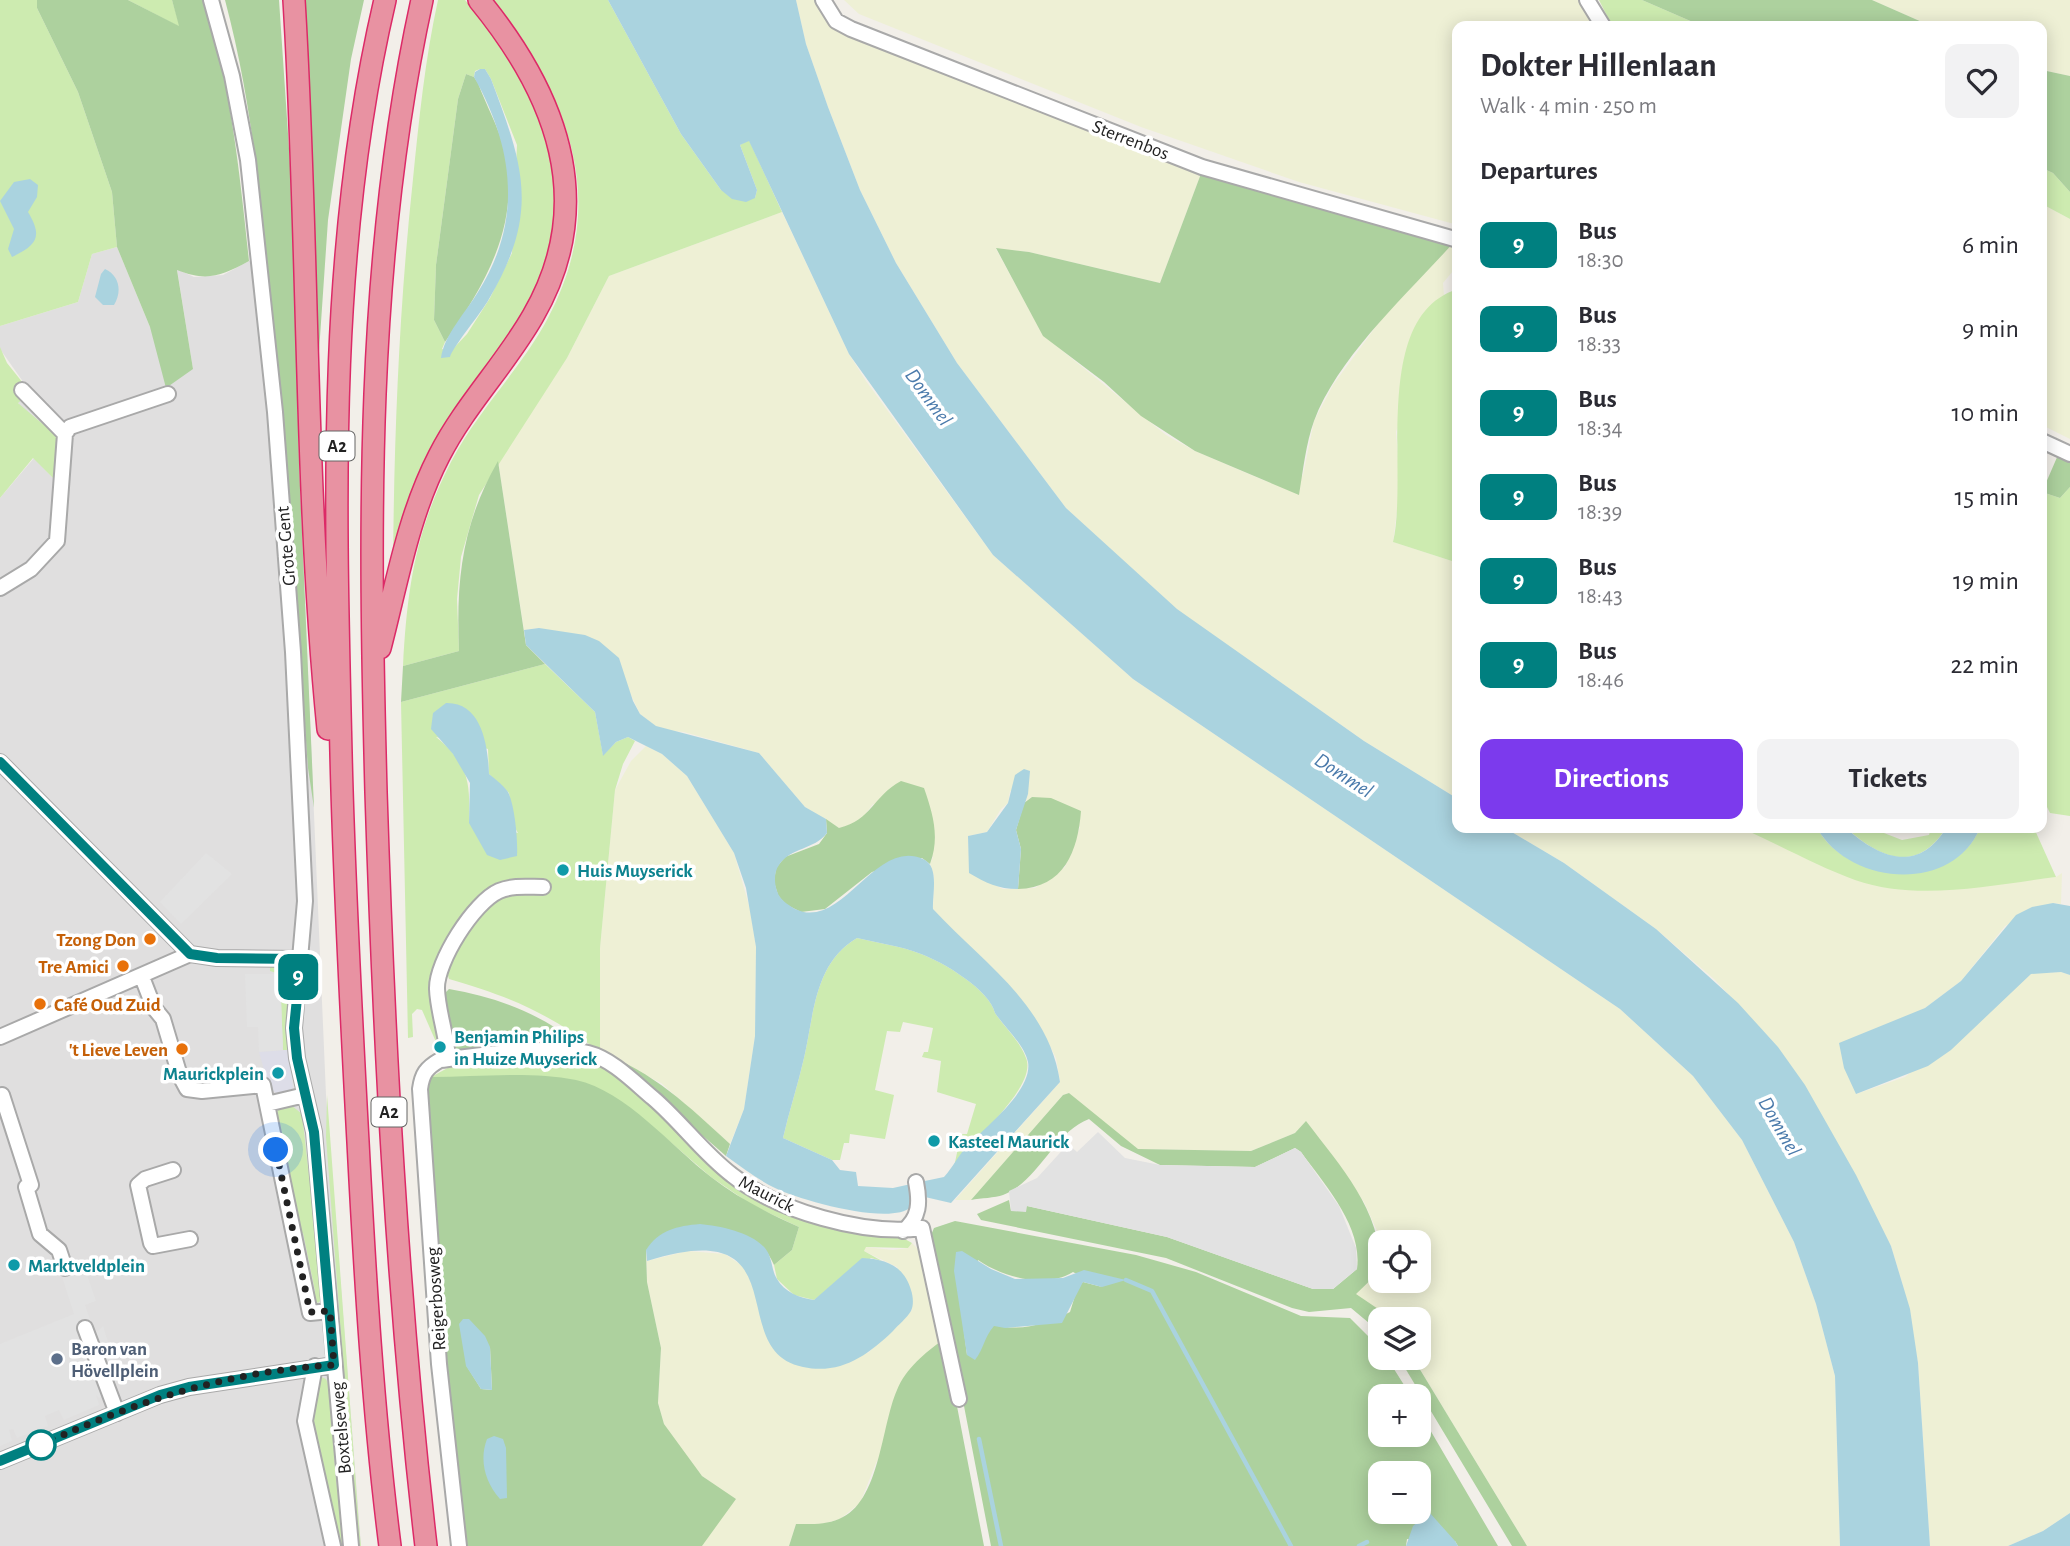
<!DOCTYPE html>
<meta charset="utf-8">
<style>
body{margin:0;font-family:"Alegreya Sans",sans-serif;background:#f2f2f3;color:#2b2b33;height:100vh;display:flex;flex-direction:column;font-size:26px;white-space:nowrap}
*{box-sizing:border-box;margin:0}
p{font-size:23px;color:#7c7c81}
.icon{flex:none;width:38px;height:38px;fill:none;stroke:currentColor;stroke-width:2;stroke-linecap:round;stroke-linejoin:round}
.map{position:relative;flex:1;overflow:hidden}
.drawer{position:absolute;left:1452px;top:21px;width:595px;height:812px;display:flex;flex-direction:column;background:#fff;border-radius:14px;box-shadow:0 4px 18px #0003}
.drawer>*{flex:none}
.badge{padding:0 14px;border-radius:10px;font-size:24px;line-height:46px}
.fabs{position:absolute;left:1368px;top:1230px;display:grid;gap:14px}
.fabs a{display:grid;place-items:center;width:63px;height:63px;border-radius:14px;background:#fff;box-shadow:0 4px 18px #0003;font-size:35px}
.you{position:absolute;width:35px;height:35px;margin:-18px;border:5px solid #fff;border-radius:50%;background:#1a73e8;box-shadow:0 0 0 10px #1a73e833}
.map>.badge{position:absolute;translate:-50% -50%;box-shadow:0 0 0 4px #fff}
h2{padding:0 28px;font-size:26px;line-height:63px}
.round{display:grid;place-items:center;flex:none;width:74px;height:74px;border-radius:14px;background:#f2f2f3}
.summary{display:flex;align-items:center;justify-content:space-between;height:119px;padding:0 28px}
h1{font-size:33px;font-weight:700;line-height:52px}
.primary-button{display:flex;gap:14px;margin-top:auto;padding:14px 28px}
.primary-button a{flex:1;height:80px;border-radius:14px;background:#7c3aed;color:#fff;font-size:28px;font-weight:700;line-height:80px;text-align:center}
.primary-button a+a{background:#f2f2f3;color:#2b2b33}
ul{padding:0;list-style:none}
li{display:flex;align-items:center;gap:21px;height:84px;padding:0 28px}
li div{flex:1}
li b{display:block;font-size:26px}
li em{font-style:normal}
li .badge{min-width:77px;font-weight:700;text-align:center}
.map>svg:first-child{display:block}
.residential{fill:#e0dfdf}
.farmland{fill:#eef0d5;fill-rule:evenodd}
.grass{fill:#cdebb0;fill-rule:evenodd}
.forest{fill:#add19e;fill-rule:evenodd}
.parking{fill:#e2e2e2}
.plaza{fill:#dddde8}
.water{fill:#aad3df}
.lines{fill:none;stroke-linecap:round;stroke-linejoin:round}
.stream{stroke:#aad3df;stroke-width:4.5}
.minor-casing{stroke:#a9a9a9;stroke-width:18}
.highway-casing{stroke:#dc2a67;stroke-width:24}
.minor{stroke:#fff;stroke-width:14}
.highway{stroke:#e892a2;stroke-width:21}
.line-casing{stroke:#fff;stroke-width:16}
.line{stroke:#008080;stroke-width:10}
.walk{stroke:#222;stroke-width:7;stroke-dasharray:0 12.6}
.culture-dot{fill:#0f9aa8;stroke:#fff;stroke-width:2.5}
.food-dot{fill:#e8710a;stroke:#fff;stroke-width:2.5}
.service-dot{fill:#5c6f8a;stroke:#fff;stroke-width:2.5}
.stop-dot{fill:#fff;stroke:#008080;stroke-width:3.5}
.labels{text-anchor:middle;stroke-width:7;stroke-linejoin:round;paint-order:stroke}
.shield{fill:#fff;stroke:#646464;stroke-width:2}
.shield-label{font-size:18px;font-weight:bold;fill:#222}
.street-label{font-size:19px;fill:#222;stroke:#fff}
.culture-label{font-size:19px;font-weight:bold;fill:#0d838f;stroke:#fff;text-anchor:start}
.food-label{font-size:19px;font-weight:bold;fill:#c56008;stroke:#fff;text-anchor:end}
.service-label{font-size:19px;font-weight:bold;fill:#4e5e75;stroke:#fff;text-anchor:start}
.water-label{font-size:21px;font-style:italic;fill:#4a7aab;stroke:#fff}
</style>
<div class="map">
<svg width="2070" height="1546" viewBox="0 0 2070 1546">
<rect width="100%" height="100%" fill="#f2efe9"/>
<path class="residential" d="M117 247 150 327 193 369 177 269 194 277 223 275 249 261 293 256 299 463 326 1095 361 1546H0V498L34 458 55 480 18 402 31 393 0 349V326L78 302 92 254Z"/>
<path class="farmland" d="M796 0H816L833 25 1202 171 1160 283 1029 252 996 249 1043 335 1166 435 1195 451 1263 480 1281 486 1303 475 1314 421 1333 385 1383 317 1454 242 1458 243V265L1443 283 1444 295 1435 302 1396 432 1400 486 1393 542 1458 563V799L1364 741 1176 609 1066 508 957 363 896 263 860 190 828 107 806 44Z
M844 0H1579L1593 12 1599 26H1458V225L1299 182 1141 127 859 14Z
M1872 0H2070V76L2042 70V26H1931Z
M2042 204 2070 219V439L2042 425Z
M782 212 849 354 866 381 993 555 1133 679 1620 1009 1693 1076 1742 1140 1794 1242 1816 1304 1835 1376 1840 1546H1527L1413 1358H1419V1320L1390 1319 1355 1294 1381 1271V1281H1419V1242H1381V1254L1378 1233 1364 1202 1306 1122 1295 1133 1251 1151 1138 1149 1123 1143 1069 1093 1063 1095 971 1200H955L1060 1082 1056 1058 1049 1044 933 909 934 876 930 864 933 857 873 804 859 823 839 828 805 807 759 753 684 732 660 730 640 714 626 685 619 658 539 628 524 630 498 461 567 358 609 276ZM1010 791 1028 794 1024 802 1032 797 1080 827 1065 867 1035 888 1003 889 970 873 968 836 987 832 1001 809 1008 803Z
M646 746 662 754 687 776 734 853 750 909 756 947 755 1036 744 1109 730 1144 661 1083 600 1052V948L615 790 631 761Z
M1505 828H1751L1748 831 1894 888 1917 890H1944L2056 877 2062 873 2061 904 2053 903 2005 926 1961 981 1925 1008 1906 1018 1856 1094 1905 1077 2031 973 2061 972 2070 975V1513L2043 1531 2008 1546H1930L1918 1363 1903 1286 1891 1246 1778 1047 1714 979 1656 929 1564 863Z
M912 1243 925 1256 944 1339 876 1463 860 1503 840 1519 823 1524H796L789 1546H702L721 1490 702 1476 682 1453 664 1424 658 1403 661 1348 647 1282V1261L687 1251 725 1254 744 1267 754 1289 868 1353 912 1310 897 1267 864 1251 865 1247 893 1250 908 1248Z"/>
<path class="grass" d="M0 0H37V8L78 92 112 192 117 247 92 254 78 302 0 326Z
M128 0H172L180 27Z
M438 0H465L489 27 544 116 558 177 553 249 511 338 393 567C394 437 399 309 413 179 419 120 425 59 438 0ZM480 69H485L491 79 517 145 512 253 490 298 467 334 451 351 442 349 445 342 434 320 436 265 458 99 466 74 474 77 475 71Z
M493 0H608L681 134 721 190 755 198 757 190 740 145 749 140 782 212 609 276 567 358 479 495 461 557 457 599 459 651 403 666C407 590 415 532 451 462 478 410 521 369 548 318 611 199 568 98 493 0Z
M1599 0H1642L1695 23 1713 26H1612Z
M2042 168 2053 173 2070 192V219L2042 204Z
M1458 289V563L1393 542C1409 475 1370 316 1458 289Z
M0 347 7 363 31 393 18 403 58 437 56 481 33 458 0 498Z
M2070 487V816L2050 813 2042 797V492L2060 498Z
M545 664 595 712 603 755 616 742 628 737 635 741 623 764 615 790 600 948V1052C548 1013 511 997 449 979L442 956 444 1040 436 1042 422 1010 417 1009 412 1014 413 1037 408 1038 401 702ZM436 737 488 749 489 774 509 793 514 826 518 833 469 823C470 783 470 765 436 737Z
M1751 828H1817C1848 884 1953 892 1980 828H2034L2056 877C1992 885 1918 902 1855 880 1819 867 1783 847 1748 831Z
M1846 828H1871L1902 840 1929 835 1931 828H1946C1916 875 1880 858 1846 828Z
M857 938C878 943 901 946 921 954 943 962 990 990 995 1013 1005 1028 1020 1041 1026 1058 1038 1087 970 1141 954 1167L961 1134H967L976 1104 937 1092 941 1061 922 1057 924 1052H928L933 1028 903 1022 900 1032 887 1031 875 1090 894 1095 885 1139 850 1134 849 1143H844L840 1160H832L783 1138C789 1111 798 1085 804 1058 814 1015 814 963 857 938Z
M270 963 282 966C294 978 285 1030 288 1050H283L280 974 270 971Z
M549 1056 576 1057 606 1067 626 1080 726 1175 863 1232 903 1238 912 1243 908 1248 866 1247 864 1251 882 1261 871 1258 814 1300 794 1295 777 1279 774 1265 792 1250 799 1227 752 1205 711 1177 646 1121 594 1087 577 1081 536 1077H431L455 1064Z
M327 1095 359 1525 361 1546H357L326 1137Z
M291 1105 302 1114 323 1298 318 1303 312 1299 311 1293 315 1291 303 1233H299L280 1123H276L278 1106Z
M319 1376 326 1379 331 1390 335 1470 344 1546H338L311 1421Z"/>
<path class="forest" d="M37 0H128L179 26 172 0H204L206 5C231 88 240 175 249 261 221 276 207 282 177 270L193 369 166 388 150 327 117 247 112 192 78 92 37 8Z
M225 0H279L292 193 299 463 314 808 308 768C297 618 287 468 272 319 262 211 253 105 225 0Z
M301 0H364L351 59 328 220 317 381Z
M1642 0H1872L1931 26H1713L1695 23Z
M2042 70 2070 76V192L2053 173 2042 168Z
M466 74 474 77 478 83C486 105 498 126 504 148 522 222 486 284 445 342L434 320 436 265 458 99Z
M1202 171 1454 242C1408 294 1339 355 1314 421 1306 443 1303 471 1299 495L1195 451 1141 416 1104 382 1043 336 996 248 1029 252 1160 283Z
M2058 455 2070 461V487L2060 498 2042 492Z
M498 461 526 645 545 664 401 702 403 666 459 651C456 579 462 524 498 461Z
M901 781 924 788C933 814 940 837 930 864L922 858 872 872 825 909 801 912 785 904 778 895 774 882 776 868 785 857 819 844 827 833 826 819 839 828C872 820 872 797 901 781Z
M1032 797 1051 798 1081 811C1078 851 1064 888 1018 889L1021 849 1016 830 1024 803Z
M449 989C496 997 539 1013 577 1043L461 1055 454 1050 443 995Z
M600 1052C652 1071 690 1107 730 1144L726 1156 633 1075Z
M431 1077C478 1077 530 1071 576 1080 626 1091 672 1147 711 1177 738 1198 768 1213 799 1227L792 1250 774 1265C766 1248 759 1240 741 1235L646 1250 647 1282 661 1348 658 1403 664 1424 702 1476 736 1499 702 1546H466C451 1436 444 1326 434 1215 431 1180 420 1107 431 1077ZM490 1347 492 1390 481 1389 466 1365Z
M1069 1093 1138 1149 1251 1151 1295 1133 1306 1121C1341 1167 1381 1210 1381 1270L1356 1294 1387 1315 1390 1319 1381 1320V1333L1351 1308 1309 1312 1292 1308 1166 1258 981 1220 977 1214 1009 1200 1011 1211 1027 1206 1167 1237 1313 1289H1333L1357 1269C1363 1226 1324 1184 1301 1152L1295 1148 1255 1167 1160 1165 1121 1146 1089 1119C1054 1132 1039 1181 1003 1195 995 1198 981 1198 971 1200L1063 1095Z
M955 1221 1136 1255 1196 1272 1301 1316 1350 1318 1378 1346 1381 1358H1387L1411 1396H1381V1435H1419V1411L1498 1546H1458L1455 1541 1407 1539 1406 1546H991L931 1235 934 1228ZM978 1260C1002 1277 1046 1289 1073 1272L1102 1287 1083 1282 1078 1286 1070 1312C1046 1324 1021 1332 994 1325L967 1355 963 1324ZM1381 1474H1419V1512H1381Z
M944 1339 984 1546H789L796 1524C810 1524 825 1525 839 1519 880 1503 881 1426 897 1390 906 1368 925 1353 944 1339Z
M1399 1358H1413L1527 1546H1512Z"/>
<path class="parking" d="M206 853 232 874 181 924 160 902Z
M245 974H280L283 1050 259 1052 258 1027H247Z
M1098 1132 1125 1158 1160 1165 1255 1167 1295 1148 1301 1152 1339 1206 1356 1248 1357 1269 1333 1289H1313L1167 1237 1027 1206 1026 1212 1011 1211 1009 1191 1037 1178 1068 1144 1077 1152Z
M71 1263 73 1266 83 1263 96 1301 85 1305 95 1334 103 1326 118 1375 114 1392 99 1398 96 1395 99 1405 64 1420 59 1410 45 1416 48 1426 17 1438 13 1429 9 1430 12 1441 0 1446V1344L74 1314 59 1267Z"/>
<path class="plaza" d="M288 1050 293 1087 290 1092 279 1095 269 1088 259 1052Z"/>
<path class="water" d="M608 0H796L806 44 828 107 860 190 896 263 957 363 1066 508 1177 609 1364 741 1458 799V828H1505L1564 863 1656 929 1738 1003 1778 1047 1805 1085 1856 1175 1891 1246 1910 1309 1918 1363 1930 1546H1840L1835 1376 1816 1304 1794 1242 1742 1140 1693 1076 1620 1009 1133 679 993 555 849 354 749 141 740 145 757 190 755 198 746 202 732 199 721 190 681 134Z
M480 69H485L491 79C524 167 540 212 489 299 482 312 452 348 450 357L441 358C444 335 466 312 478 292 523 221 514 148 474 77L475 72Z
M30 179 38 185 37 197 28 212C43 237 37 245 12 257L8 249 14 229 0 201 14 182Z
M105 269C120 276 122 292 114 305H103L95 297 101 274Z
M539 628 585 635 599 641 619 658 633 701 640 714 656 726 759 753 805 807 826 819 827 833C814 850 791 847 779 865 774 872 774 882 777 891 780 900 787 904 795 909 842 932 875 837 923 859 940 866 932 895 933 909 982 962 1049 1005 1060 1082L951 1203 925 1197 920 1182 944 1177C953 1167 958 1156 967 1146 984 1128 1033 1091 1028 1062 1024 1044 1005 1028 995 1013 990 990 943 962 921 954 901 946 878 943 857 938 814 963 814 1015 804 1058 798 1085 789 1111 783 1138L832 1160 840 1170 856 1172 858 1186 893 1188 911 1184 914 1200 911 1207C891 1226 799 1200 775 1188 758 1180 742 1167 726 1156L744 1109 755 1036 756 947 746 888 734 853 687 776 662 754 628 737 616 742 603 756 595 712 526 645 524 630Z
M446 703C482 702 488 746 489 774 495 779 506 787 509 794 515 809 518 840 517 856L500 860 487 855 469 823 470 783 453 754 431 729 433 713Z
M1024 769 1030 771 1028 794 1016 830 1021 849 1018 889C998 889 986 883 969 873L968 836 987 832 1008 803 1015 775Z
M1817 828H1846C1879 858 1918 874 1946 828H1980C1952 894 1850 886 1817 828Z
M2053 903 2070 906V975L2061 972 2031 974 1951 1050 1928 1066 1856 1094 1844 1068 1839 1043 1925 1008 1961 981 2016 915 2032 907Z
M700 1224C720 1226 751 1232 765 1248 773 1258 771 1270 777 1279 784 1292 800 1298 814 1300L862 1258C886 1259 904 1266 911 1290 913 1296 914 1305 911 1311 907 1318 898 1325 893 1331 867 1356 840 1375 803 1367 722 1351 803 1212 647 1261L646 1250C659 1230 677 1226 700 1224Z
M962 1251 991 1269 1015 1279 1063 1278 1084 1270 1126 1280 1102 1287 1083 1282 1062 1323 1005 1328 994 1326C984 1337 984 1349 975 1360L967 1355 954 1271 956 1252Z
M463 1319H469L485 1336 490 1347 492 1390 481 1389 466 1366 459 1324Z
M494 1436 503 1439 506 1448 507 1498 500 1499C485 1482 479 1460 487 1439Z
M1429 1512 1455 1541 1458 1546H1406L1413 1526Z
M2070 1513V1546H2008L2043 1531Z"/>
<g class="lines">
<path class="stream" d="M1126 1280 1152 1291 1291 1546
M979 1439 1001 1546
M1359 1546 1367 1542"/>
<defs>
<path id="minor" d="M211 0 232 76 248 160 275 412 293 652 305 901 294 1028 297 1058 314 1132 351 1546
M823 0 836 21 851 29 1202 167 1458 240
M1587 0 1603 26
M22 390 65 434
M2042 441 2070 454
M0 588 31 569 57 541 65 434 70 427 168 394
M0 762 190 954
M190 954 217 958 301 959
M142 977 154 1008 163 1019 180 1076 187 1089 202 1091 263 1085 310 1313 330 1311
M0 1037 190 954
M448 1059C447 1035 438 1013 437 989 436 962 474 902 499 891 513 885 528 887 543 887
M2 1095 31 1185 26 1187 40 1234 59 1250 65 1268
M267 1104 305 1095
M173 1170 145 1179 138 1185 151 1243 153 1246 190 1239
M903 1231C920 1218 920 1202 916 1182
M85 1328 117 1413
M315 1366 305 1421 333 1546
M0 1461 160 1395 189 1387 334 1365
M459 1546 439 1364 420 1089C422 1074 426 1068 440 1060 477 1056 553 1044 588 1053 612 1059 634 1082 653 1098 681 1122 703 1153 732 1175 777 1211 865 1236 922 1228L959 1399"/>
<path id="highway" d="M294 0C309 243 304 487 328 729
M385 0C327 247 335 501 341 753 344 883 351 1012 358 1142 365 1277 373 1412 390 1546
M422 0C365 260 369 527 376 792 384 1044 397 1295 426 1546
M380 648C397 583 408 516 439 456 465 405 505 365 533 316 599 202 556 94 479 0"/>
</defs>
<use href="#minor" class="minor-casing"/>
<use href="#highway" class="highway-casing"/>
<use href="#minor" class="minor"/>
<use href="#highway" class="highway"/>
</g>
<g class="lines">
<defs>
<path id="line" d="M0 762 190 954 217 958 301 959 294 1028 297 1058 314 1132 334 1365 189 1387 160 1395 0 1461"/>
</defs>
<use href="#line" class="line-casing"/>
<use href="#line" class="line"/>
<path class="walk" d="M41 1445C136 1401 229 1371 334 1365L330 1311 310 1312 276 1150"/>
</g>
<g class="culture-dot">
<circle cx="563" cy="870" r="7"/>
<circle cx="440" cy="1047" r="7"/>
<circle cx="278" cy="1073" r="7"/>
<circle cx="934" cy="1141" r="7"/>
<circle cx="14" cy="1265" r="7"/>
</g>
<g class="food-dot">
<circle cx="150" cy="939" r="7"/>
<circle cx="123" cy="966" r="7"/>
<circle cx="40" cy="1004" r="7"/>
<circle cx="182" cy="1049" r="7"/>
</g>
<circle class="service-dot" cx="57" cy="1359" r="7"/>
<circle class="stop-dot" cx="41" cy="1445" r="14"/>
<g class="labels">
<g class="shield">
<rect x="319.5" y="431.5" width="35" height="29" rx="5"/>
<rect x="371.5" y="1097.5" width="35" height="29" rx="5"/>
</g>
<g class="shield-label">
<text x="337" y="452">A2</text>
<text x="389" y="1118">A2</text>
</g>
<g class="street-label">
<text transform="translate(1131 139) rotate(21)" y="7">Sterrenbos</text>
<text transform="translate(285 546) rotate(-95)" y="7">Grote Gent</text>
<text transform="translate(767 1193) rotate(27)" y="7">Maurick</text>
<text transform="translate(435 1299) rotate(-94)" y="7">Reigerbosweg</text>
<text transform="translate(340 1428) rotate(-95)" y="7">Boxtelseweg</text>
</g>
<g class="culture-label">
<text x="577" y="877">Huis Muyserick</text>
<text x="454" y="1043">Benjamin Philips<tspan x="454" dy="22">in Huize Muyserick</tspan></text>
<text x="264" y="1080" text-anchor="end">Maurickplein</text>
<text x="948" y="1148">Kasteel Maurick</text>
<text x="28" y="1272">Marktveldplein</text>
</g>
<g class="food-label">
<text x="136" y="946">Tzong Don</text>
<text x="109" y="973">Tre Amici</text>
<text x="54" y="1011" text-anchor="start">Café Oud Zuid</text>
<text x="168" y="1056">'t Lieve Leven</text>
</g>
<g class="service-label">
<text x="71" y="1355">Baron van<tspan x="71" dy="22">Hövellplein</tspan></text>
</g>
<g class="water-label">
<text transform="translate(929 397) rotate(54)" y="7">Dommel</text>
<text transform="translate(1344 775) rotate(33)" y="7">Dommel</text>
<text transform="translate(1780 1126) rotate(60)" y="7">Dommel</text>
</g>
</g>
</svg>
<div class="fabs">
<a><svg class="icon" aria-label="locate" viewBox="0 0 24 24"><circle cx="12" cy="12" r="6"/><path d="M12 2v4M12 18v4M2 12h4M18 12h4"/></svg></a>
<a><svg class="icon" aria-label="layers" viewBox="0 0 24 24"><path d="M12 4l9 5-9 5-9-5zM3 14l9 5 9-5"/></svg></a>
<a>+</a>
<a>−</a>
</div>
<div class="you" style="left:276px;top:1150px"></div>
<b class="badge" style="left:298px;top:977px;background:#008080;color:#fff">9</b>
<section class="drawer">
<div class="summary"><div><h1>Dokter Hillenlaan</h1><p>Walk · 4 min · 250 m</p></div><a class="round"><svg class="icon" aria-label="heart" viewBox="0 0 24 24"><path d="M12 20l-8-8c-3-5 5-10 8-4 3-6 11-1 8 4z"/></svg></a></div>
<h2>Departures</h2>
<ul>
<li><span class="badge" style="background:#008080;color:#fff">9</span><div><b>Bus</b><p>18:30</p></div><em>6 min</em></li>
<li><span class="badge" style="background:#008080;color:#fff">9</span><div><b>Bus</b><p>18:33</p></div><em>9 min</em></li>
<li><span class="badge" style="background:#008080;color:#fff">9</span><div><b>Bus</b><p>18:34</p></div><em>10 min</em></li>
<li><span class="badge" style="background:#008080;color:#fff">9</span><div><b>Bus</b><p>18:39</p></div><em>15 min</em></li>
<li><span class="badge" style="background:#008080;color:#fff">9</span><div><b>Bus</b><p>18:43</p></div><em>19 min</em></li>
<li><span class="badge" style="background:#008080;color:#fff">9</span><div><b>Bus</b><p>18:46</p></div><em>22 min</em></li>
</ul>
<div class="primary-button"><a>Directions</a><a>Tickets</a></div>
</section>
</div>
